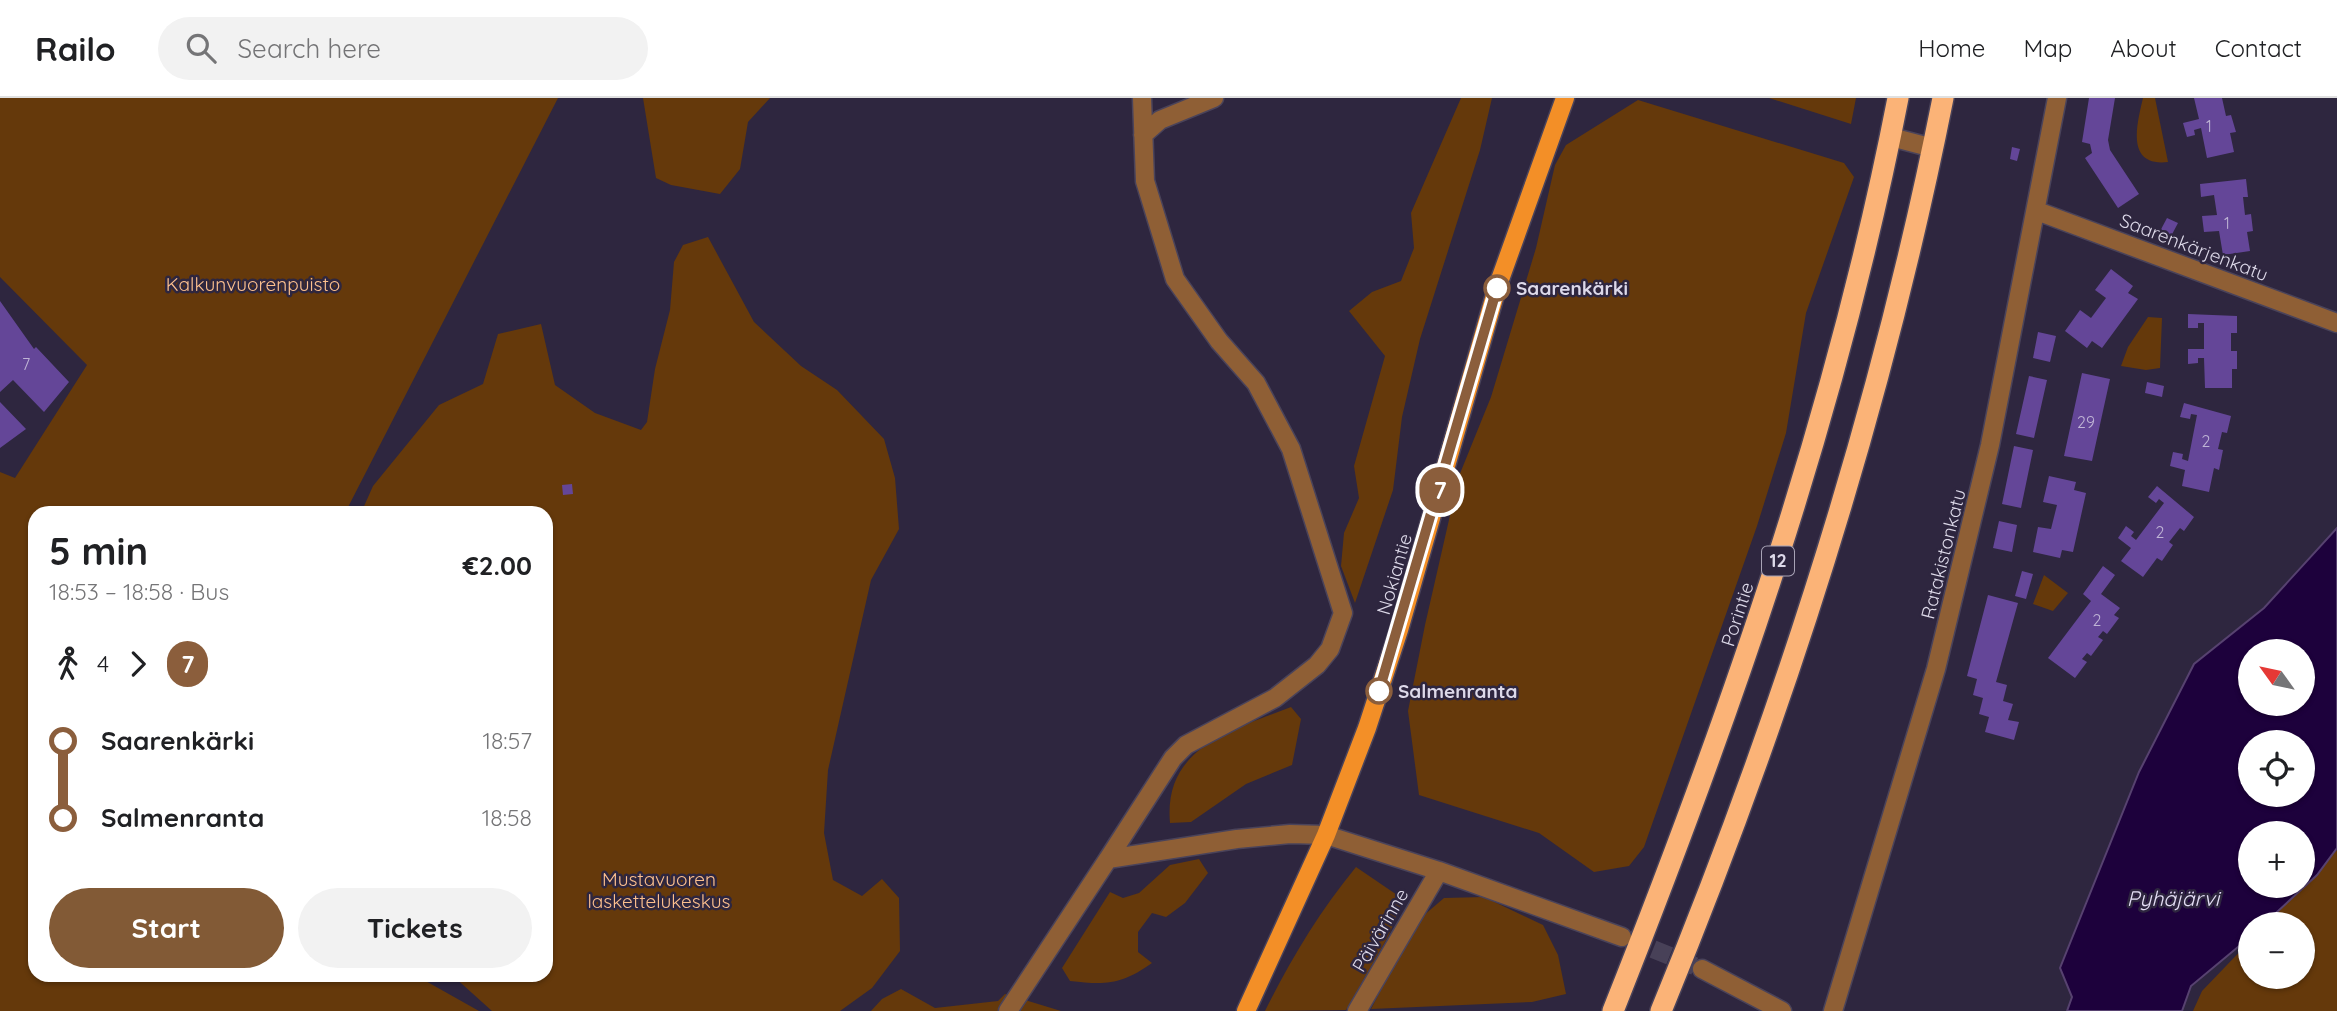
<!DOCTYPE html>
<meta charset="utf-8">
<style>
body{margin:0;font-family:Quicksand,sans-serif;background:#f2f2f2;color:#202124;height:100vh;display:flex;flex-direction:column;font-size:26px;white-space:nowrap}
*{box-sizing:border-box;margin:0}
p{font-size:23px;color:#757577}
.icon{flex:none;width:38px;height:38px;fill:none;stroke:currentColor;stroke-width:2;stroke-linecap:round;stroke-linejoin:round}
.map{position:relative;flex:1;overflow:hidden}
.drawer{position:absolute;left:28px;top:408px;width:525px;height:476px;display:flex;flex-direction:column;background:#fff;border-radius:21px;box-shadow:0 2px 5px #0004}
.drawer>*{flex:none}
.badge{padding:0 14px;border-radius:23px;font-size:24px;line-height:46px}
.needle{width:46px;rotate:303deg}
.tools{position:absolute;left:2238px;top:541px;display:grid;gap:14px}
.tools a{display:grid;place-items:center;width:77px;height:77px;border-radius:50%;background:#fff;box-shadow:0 2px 5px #0004;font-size:35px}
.map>.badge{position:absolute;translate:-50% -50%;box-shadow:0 0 0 4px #fff}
.legs{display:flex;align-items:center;gap:10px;height:77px;padding:0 21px;font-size:23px}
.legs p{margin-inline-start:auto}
.summary{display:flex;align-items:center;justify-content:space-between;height:119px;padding:0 21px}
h1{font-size:38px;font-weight:700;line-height:52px}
.cta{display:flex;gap:14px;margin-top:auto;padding:14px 21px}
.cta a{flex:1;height:80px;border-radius:42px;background:#825a36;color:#fff;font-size:28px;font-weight:700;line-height:80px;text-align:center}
.cta a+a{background:#f2f2f2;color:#202124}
ul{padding:0 21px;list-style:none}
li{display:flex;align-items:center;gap:24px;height:77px;font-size:26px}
li i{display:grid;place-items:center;width:10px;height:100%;margin:0 9px;background:currentColor}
li i::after{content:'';width:18px;height:18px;margin:-9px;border:5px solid;border-radius:50%;background:#fff}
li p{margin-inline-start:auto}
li:first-child i{background:linear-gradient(#0000 50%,currentColor 0)}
li:last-child i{background:linear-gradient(currentColor 50%,#0000 0)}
header{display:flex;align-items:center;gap:42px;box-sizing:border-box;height:98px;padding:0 35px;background:#fff;border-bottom:2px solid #e0e0e0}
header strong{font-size:33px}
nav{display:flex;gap:38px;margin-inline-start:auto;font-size:24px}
.search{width:490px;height:63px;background:#f2f2f2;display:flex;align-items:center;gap:18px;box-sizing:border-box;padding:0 24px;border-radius:38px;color:#757577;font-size:26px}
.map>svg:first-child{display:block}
.green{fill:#65390b}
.water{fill:#1d013c;stroke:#574270;stroke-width:2;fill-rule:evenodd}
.building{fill:#644698}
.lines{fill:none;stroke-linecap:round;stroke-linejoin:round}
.minor-tunnel{stroke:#484158;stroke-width:18;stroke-dasharray:18 9;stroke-linecap:butt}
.minor-casing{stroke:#4a435a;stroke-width:21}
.major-casing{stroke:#4a435a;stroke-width:21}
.highway-casing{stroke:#4a435a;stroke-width:24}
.minor{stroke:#8f5f35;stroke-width:18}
.major{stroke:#f38f27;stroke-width:18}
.highway{stroke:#fbb377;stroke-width:21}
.line-1-casing{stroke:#fff;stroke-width:16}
.line-1{stroke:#8b5e3c;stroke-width:10}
.stop-1-dot{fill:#fff;stroke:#8b5e3c;stroke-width:3.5}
.labels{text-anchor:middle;stroke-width:5;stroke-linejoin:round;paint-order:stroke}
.number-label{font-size:16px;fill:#bfb4d5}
.shield{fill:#2e263f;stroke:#a8a3b6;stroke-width:2}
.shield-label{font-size:18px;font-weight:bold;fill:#ddd9e9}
.street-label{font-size:19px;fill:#ddd9e9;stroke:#2e263f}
.park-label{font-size:19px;fill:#fdc08e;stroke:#2e263f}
.stop-label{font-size:19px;font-weight:bold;fill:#ddd9e9;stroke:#2e263f;text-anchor:start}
.water-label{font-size:21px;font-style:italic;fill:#e5dff6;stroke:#2e263f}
</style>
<header>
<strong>Railo</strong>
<div class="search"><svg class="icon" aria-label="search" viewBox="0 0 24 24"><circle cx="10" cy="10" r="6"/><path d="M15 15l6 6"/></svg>Search here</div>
<nav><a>Home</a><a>Map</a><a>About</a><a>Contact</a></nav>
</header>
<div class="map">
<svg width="2337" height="913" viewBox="0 0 2337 913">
<rect width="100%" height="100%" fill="#2e263f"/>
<path class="green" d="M0 0H558L345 415H35V877H415L479 913H0V374L15 380 87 267 0 179Z
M643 0H770L748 24 740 71 720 96 671 87 656 80Z
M1461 0H1492L1480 52 1420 241 1402 319 1393 392 1355 505 1341 468 1344 435 1359 400 1354 368 1385 258 1349 213 1372 194 1401 183 1414 150 1411 115Z
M1769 0H1856L1851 26Z
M2143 0H2155L2168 64C2125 69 2137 26 2143 0Z
M1638 2 1844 65 1854 79 1806 215 1786 335 1757 428 1644 749 1629 768 1594 774 1539 735 1419 697 1408 613 1425 527 1459 378 1491 299 1536 150 1555 67 1566 47Z
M708 139 754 224 801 268 837 292 884 341 895 380 899 431 871 482 828 672 824 735 833 782 862 798 882 781 899 800 900 853 872 890 840 913H492L452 877H546V415H361L373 388 439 307 483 286 498 236 541 226 555 287 595 315 641 332 647 324 655 271 670 212 674 164 683 147Z
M2148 219 2162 220 2160 270 2146 272 2121 268 2128 249Z
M2044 477 2068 495 2053 513 2033 506Z
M1291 609 1301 621 1292 667 1246 686 1191 724 1170 725C1163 648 1234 632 1291 609Z
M2337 752V913H2193L2202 893 2250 843V878H2303V826H2266Z
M1199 761 1208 775 1185 805 1166 819 1152 815 1138 834V854L1152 865C1121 887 1106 887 1070 883L1062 870 1110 794 1123 800 1139 795 1170 767Z
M1356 769 1403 801 1389 837 1346 912 1265 913C1291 861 1319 814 1356 769Z
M1484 799 1543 827 1558 857 1566 896 1532 904 1371 911 1416 824 1444 800Z
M901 891 935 910 998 903 1005 896 1061 913H871L882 901Z"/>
<path class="water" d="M2337 430V750L2317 777 2264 826H2250V839L2191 888 2182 913H2067L2072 899 2060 870 2139 674 2194 566 2264 510ZM2250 553H2303V606H2250ZM2250 644H2303V696H2250ZM2250 735H2303V788H2250Z"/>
<path class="building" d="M2089 0H2115L2108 42 2110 52 2139 96 2118 110 2085 60 2092 55 2090 46 2082 44Z
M2194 0H2222L2226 18 2231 17 2236 34 2230 35 2234 54 2207 60 2201 30 2194 32 2195 37 2187 39 2183 25 2199 21Z
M2012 49 2020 51 2017 63 2010 61Z
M2246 81 2248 99H2243L2245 117 2251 116 2253 133 2247 134 2250 153 2223 157 2219 133 2204 134 2202 118 2217 117 2214 97 2201 99 2200 86Z
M2167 120 2178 125 2169 142 2158 137Z
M2111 171 2133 188 2128 195 2138 201 2102 250 2092 243 2087 250 2065 233 2080 212 2091 220 2106 200 2095 192Z
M0 203 34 251 36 249 69 284 44 314 13 282 0 294Z
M2188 216 2237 218V235H2231V253H2237V271H2232V290H2205L2204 260H2198V265L2188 266V251H2204V225H2198V230H2188Z
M2038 234 2056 238 2050 264 2033 260Z
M2082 275 2110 281 2092 363 2064 358Z
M2029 278 2047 282 2034 340 2016 336Z
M2147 284 2164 288 2162 299 2145 295Z
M0 304 26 331 0 350Z
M2184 305 2231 318 2227 335 2222 334 2218 351 2223 352 2219 372 2214 370 2209 394 2182 388 2185 372 2170 368 2173 354 2183 356 2182 361 2188 363 2197 317 2191 316 2190 321 2180 319Z
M2014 348 2033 352 2021 410 2002 406Z
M2049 378 2076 384 2074 392 2086 395 2073 454 2062 452 2060 460 2033 454 2038 429 2051 431 2057 407 2043 404Z
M572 386 573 396 563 397 562 387Z
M2157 388 2194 419 2184 433 2180 430 2169 444 2173 447 2162 463 2157 460 2143 479 2121 463 2131 450 2118 440 2126 428 2134 434 2131 438 2136 442 2139 438 2164 405 2159 401 2156 405 2148 399Z
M1999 423 2017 427 2012 454 1993 450Z
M2103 468 2115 477 2101 496 2120 510 2114 517 2119 520 2107 536 2103 533 2098 539 2103 542 2091 558 2087 555 2082 561 2087 564 2075 580 2048 560 2091 503 2083 496Z
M2022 473 2033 476 2026 501 2015 498Z
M1988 497 2018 505 1996 584 2007 587 2003 603 2013 606 2008 622 2019 624 2014 642 1985 634 1989 619 1979 616 1983 600 1973 597 1977 581 1967 578Z"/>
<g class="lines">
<path class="minor-tunnel" d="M1628 841 1702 871"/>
<defs>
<path id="minor" d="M1143 37 1160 22 1214 0
M1891 39 1933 50
M2037 113 2337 225
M1108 761 1173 660 1186 647 1275 600 1317 567 1330 551 1343 515 1291 351 1256 285 1219 243 1175 181 1145 83 1142 0
M1702 871 1782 913
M1008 913 1108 761 1237 741 1290 736 1326 737 1439 773 1622 839
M1357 913 1439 773
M1833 913 1936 571 1990 347 2057 0"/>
<path id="major" d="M1246 913 1326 737 1367 630 1399 532 1497 190 1565 0"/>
<path id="highway" d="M1613 913C1731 616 1837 314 1898 0
M1661 913C1782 619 1881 312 1943 0"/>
</defs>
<use href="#minor" class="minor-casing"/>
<use href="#major" class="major-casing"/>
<use href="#highway" class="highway-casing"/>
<use href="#minor" class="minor"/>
<use href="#major" class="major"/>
<use href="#highway" class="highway"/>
</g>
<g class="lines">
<defs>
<path id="line-1" d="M1379 593 1497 190"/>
</defs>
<use href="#line-1" class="line-1-casing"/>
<use href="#line-1" class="line-1"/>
</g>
<g class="stop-1-dot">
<circle cx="1497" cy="190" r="12"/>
<circle cx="1379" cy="593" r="12"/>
</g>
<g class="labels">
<g class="number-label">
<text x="2209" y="34">1</text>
<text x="2227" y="131">1</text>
<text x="26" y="272">7</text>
<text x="2086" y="330">29</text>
<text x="2206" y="349">2</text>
<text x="2160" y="440">2</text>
<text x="2097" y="528">2</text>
</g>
<rect class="shield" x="1762" y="448.5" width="32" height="29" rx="5"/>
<g class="shield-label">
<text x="1778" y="469">12</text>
</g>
<g class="street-label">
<text transform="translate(2194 149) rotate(21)" y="7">Saarenkärjenkatu</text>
<text transform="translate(1943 456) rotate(-76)" y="7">Ratakistonkatu</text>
<text transform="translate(1394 476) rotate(-74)" y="7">Nokiantie</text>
<text transform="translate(1737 516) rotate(-72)" y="7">Porintie</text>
<text transform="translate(1380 832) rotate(-60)" y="7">Päivärinne</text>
</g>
<g class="park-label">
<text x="253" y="193">Kalkunvuorenpuisto</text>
<text x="659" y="788">Mustavuoren<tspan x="659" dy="22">laskettelukeskus</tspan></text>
</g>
<g class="stop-label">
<text x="1516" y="197">Saarenkärki</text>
<text x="1398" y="600">Salmenranta</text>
</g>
<g class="water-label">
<text x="2173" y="808">Pyhäjärvi</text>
</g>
</g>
</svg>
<div class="tools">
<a><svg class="needle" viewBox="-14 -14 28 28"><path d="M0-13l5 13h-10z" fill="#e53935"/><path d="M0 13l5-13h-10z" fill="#757577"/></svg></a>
<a><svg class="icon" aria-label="locate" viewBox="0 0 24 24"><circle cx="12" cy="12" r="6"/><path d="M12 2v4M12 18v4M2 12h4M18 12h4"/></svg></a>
<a>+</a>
<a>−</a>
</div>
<b class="badge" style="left:1440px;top:392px;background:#8b5e3c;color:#fff">7</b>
<section class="drawer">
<div class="summary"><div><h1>5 min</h1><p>18:53 – 18:58 · Bus</p></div><b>€2.00</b></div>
<div class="legs"><svg class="icon" aria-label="walk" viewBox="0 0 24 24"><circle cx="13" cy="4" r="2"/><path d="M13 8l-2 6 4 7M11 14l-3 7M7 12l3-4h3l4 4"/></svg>4<svg class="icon" aria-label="forward" viewBox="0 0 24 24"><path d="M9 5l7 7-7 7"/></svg><b class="badge" style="background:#8b5e3c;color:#fff">7</b></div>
<ul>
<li><i style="color:#8b5e3c"></i><b>Saarenkärki</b><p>18:57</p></li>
<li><i style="color:#8b5e3c"></i><b>Salmenranta</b><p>18:58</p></li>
</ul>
<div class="cta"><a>Start</a><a>Tickets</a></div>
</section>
</div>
